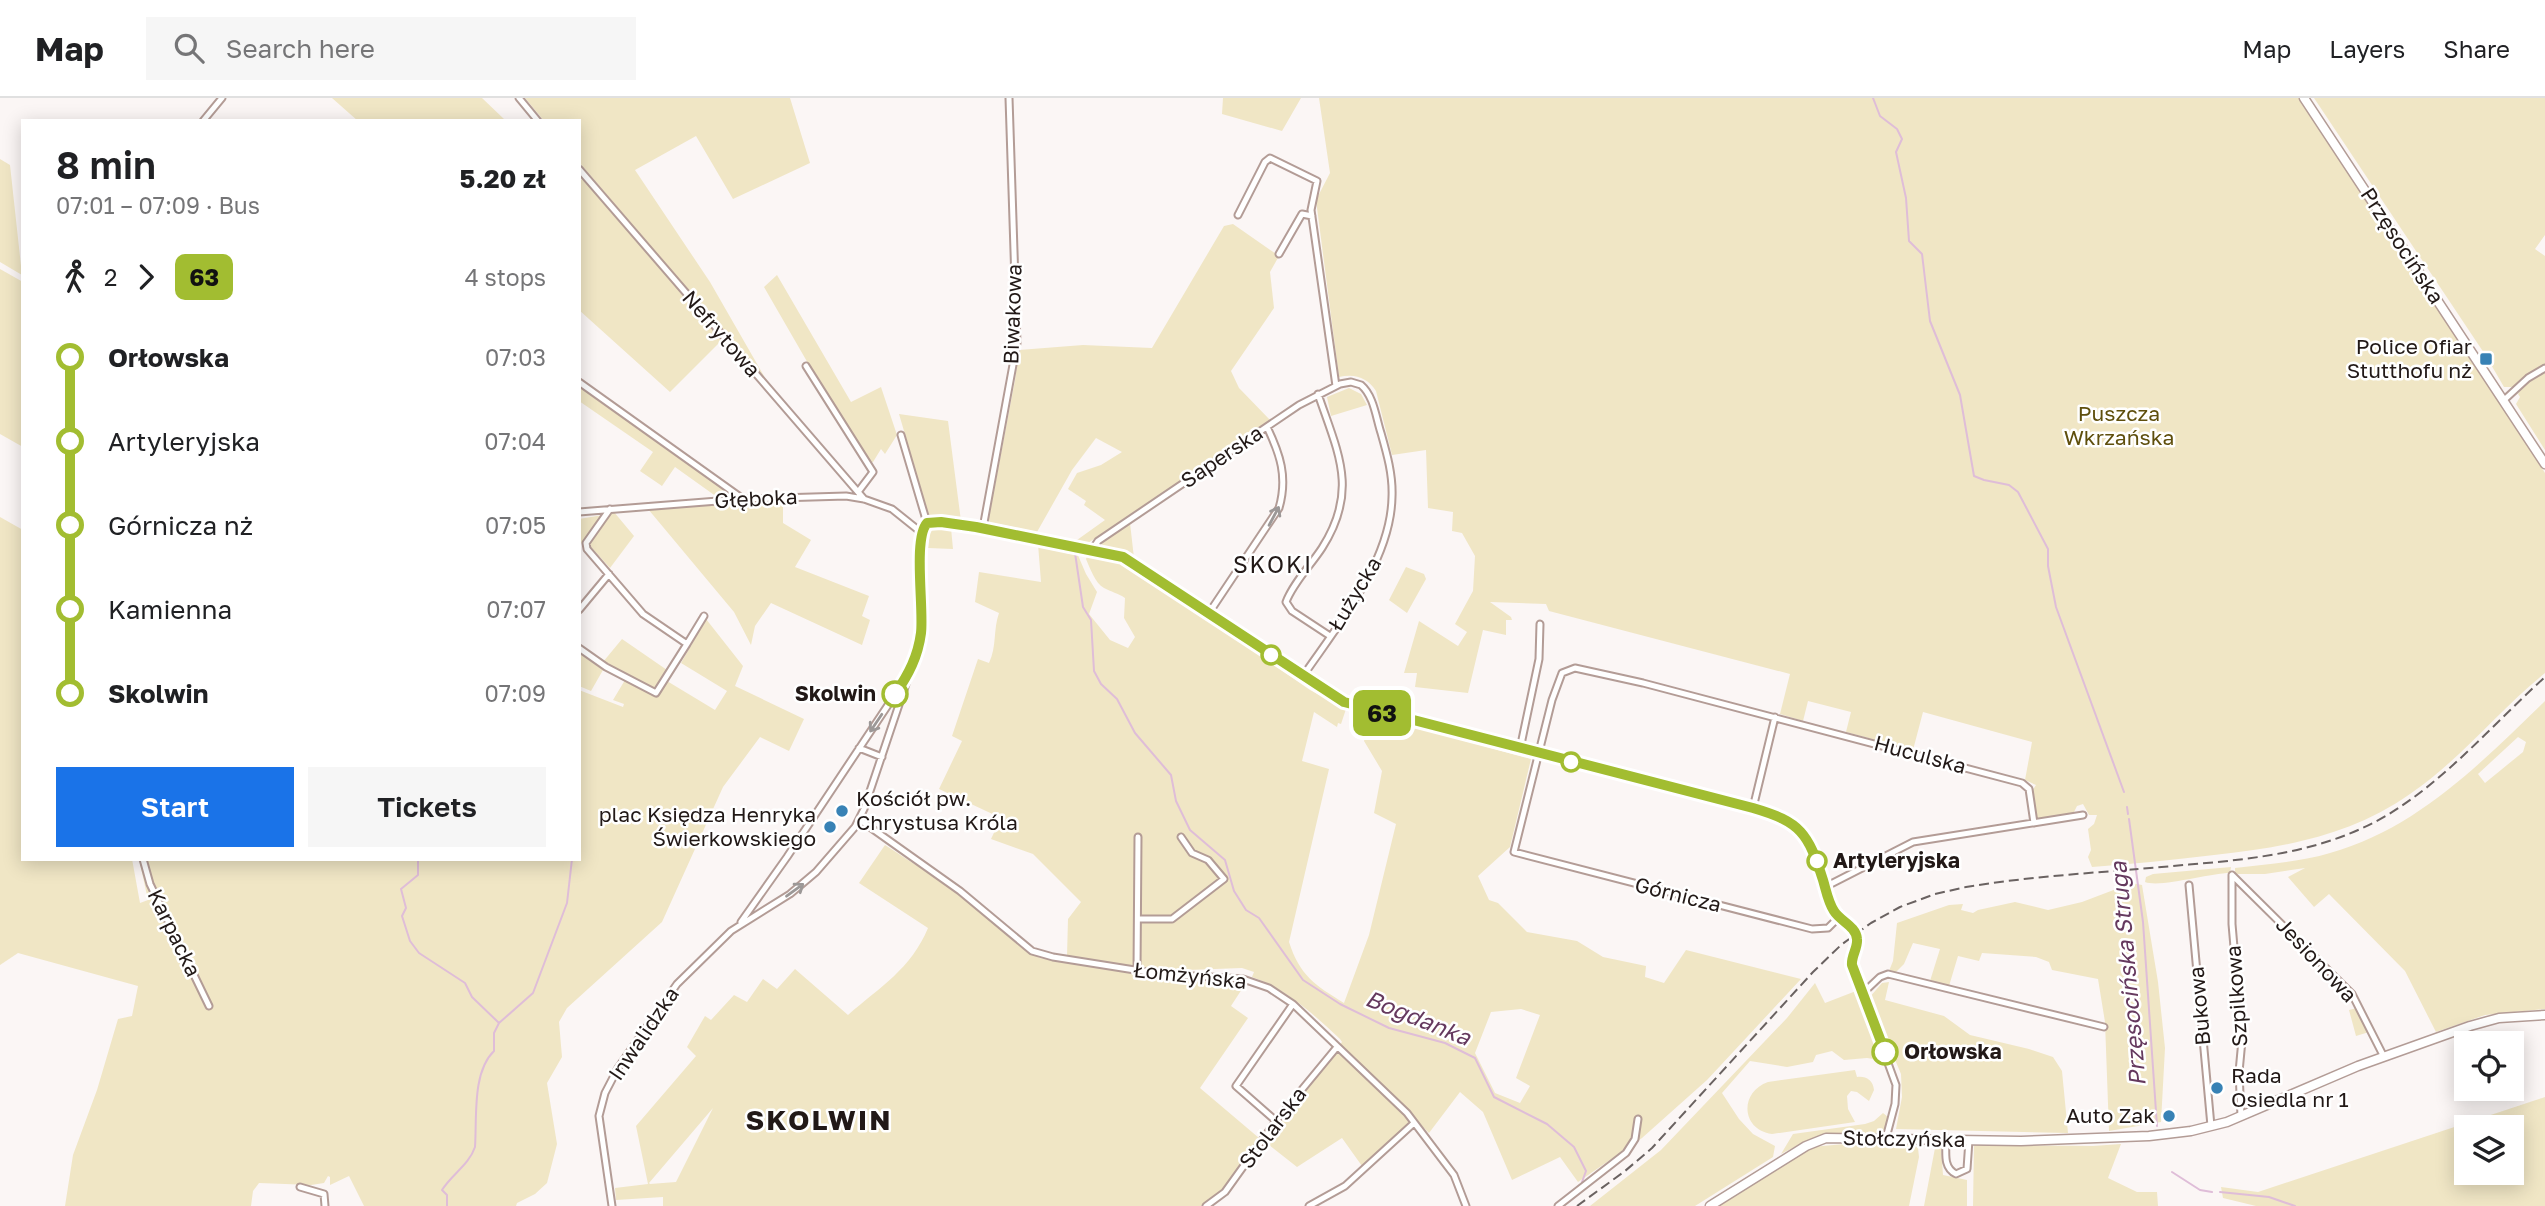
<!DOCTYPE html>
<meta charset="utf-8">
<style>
body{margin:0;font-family:"Golos Text",sans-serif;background:#f6f6f6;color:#202124;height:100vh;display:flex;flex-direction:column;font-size:26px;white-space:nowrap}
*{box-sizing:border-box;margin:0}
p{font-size:23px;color:#757577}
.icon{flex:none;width:38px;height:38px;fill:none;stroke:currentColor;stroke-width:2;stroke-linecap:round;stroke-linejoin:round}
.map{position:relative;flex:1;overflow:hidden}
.panel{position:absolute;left:21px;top:21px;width:560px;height:742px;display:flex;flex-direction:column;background:#fff;border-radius:0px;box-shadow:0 4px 18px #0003}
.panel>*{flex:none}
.badge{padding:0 14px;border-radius:10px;font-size:24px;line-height:46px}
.fabs{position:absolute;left:2454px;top:933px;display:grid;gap:14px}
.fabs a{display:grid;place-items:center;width:70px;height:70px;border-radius:0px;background:#fff;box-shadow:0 4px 18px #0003;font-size:35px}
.map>.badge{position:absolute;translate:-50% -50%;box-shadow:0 0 0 4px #fff}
.legs{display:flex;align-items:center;gap:10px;height:77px;padding:0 35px;font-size:23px}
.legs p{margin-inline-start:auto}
.head{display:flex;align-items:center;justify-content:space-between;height:119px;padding:0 35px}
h1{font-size:38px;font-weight:600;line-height:52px}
.button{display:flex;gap:14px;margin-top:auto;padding:14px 35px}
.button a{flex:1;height:80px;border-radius:0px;background:#1a73e8;color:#fff;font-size:28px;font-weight:600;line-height:80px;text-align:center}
.button a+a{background:#f6f6f6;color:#202124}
ul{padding:0 35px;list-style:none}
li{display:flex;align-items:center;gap:24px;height:84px;font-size:26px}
li i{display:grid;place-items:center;width:10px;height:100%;margin:0 9px;background:currentColor}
li i::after{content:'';width:18px;height:18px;margin:-9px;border:5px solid;border-radius:50%;background:#fff}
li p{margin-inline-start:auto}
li:first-child i{background:linear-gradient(#0000 50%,currentColor 0)}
li:last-child i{background:linear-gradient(currentColor 50%,#0000 0)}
header{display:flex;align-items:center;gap:42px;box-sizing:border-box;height:98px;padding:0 35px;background:#fff;border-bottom:2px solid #e0e0e0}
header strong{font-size:33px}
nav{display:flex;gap:38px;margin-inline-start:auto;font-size:24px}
.search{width:490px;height:63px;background:#f6f6f6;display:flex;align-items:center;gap:18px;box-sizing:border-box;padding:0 24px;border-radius:0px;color:#757577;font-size:26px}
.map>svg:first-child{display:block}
.green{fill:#f0e6c5;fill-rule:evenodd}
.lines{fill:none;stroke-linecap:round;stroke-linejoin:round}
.stream{stroke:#dfbdd8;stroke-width:2}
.street-casing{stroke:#b39c96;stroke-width:9}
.secondary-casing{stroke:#b39c96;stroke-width:11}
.street{stroke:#fff;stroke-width:5}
.secondary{stroke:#fff;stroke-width:8}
.rail{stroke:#6a6261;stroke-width:2;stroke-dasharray:10 5;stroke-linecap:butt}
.oneway{stroke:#9c9897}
.line-1-casing{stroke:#fff;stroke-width:16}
.line-1{stroke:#a2bd31;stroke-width:10}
.poi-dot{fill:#3882b5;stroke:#fff;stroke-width:2.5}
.stop-1-dot{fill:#fff;stroke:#a2bd31;stroke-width:3.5}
.labels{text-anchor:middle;stroke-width:5;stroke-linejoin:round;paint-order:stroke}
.street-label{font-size:21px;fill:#221917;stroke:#fff}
.poi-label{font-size:21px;fill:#221917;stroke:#fff;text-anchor:end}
.park-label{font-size:21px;fill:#5f4f0d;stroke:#fff}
.stop-label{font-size:21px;font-weight:bold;fill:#221917;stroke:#fff;text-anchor:start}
.neighbourhood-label{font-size:23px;letter-spacing:2px;fill:#221917;stroke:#fff}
.water-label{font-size:23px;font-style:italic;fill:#65395e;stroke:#fff}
.district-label{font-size:28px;font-weight:bold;letter-spacing:2px;fill:#221917;stroke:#fff}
</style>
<header>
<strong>Map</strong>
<div class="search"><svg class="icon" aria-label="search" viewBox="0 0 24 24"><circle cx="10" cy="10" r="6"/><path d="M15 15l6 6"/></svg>Search here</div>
<nav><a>Map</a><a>Layers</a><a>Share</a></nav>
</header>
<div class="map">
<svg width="2545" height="1108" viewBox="0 0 2545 1108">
<rect width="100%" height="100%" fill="#fbf6f5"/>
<path class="green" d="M332 0H482L504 21 358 23Z
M525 0H790L810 65 733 101 696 38 635 72 710 184 772 292 579 64V23H544Z
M1223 0H1301L1282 33 1222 16Z
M1319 0H2300L2545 375V575C2498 613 2460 662 2410 696 2350 738 2285 749 2214 757 2173 762 2133 766 2092 769L2088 759 2091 752 2088 731 2094 726 2097 717H2089L2083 706 2077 708 2073 716 2037 721 2032 693 2036 687 2025 682 2032 644 1923 614 1913 652 1846 634 1851 614 1808 603 1803 623 1780 616 1790 576 1549 513 1546 506 1490 504 1511 519 1512 522H1506V537L1483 532 1468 595 1415 589 1417 575H1404L1419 523 1458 548 1467 534 1455 526 1473 493 1475 458 1462 435 1452 433 1453 414 1428 410 1426 352 1392 357 1376 293C1368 280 1355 275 1339 279L1316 102 1330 75Z
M2314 0H2545V137L2535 151 2545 158V266L2515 289H2504L2486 258Z
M0 61 10 67 22 177 0 164Z
M583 80 722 242 670 294 579 212V84Z
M1233 126 1279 158 1270 174 1274 210 1231 273 1239 290 1271 323 1088 445 1077 442 1105 422 1084 407 1086 403 1068 391 1077 375 1101 367 1122 354 1096 340 1072 372 1037 434 988 424 1015 282 1019 252 1083 247 1152 250 1224 128Z
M0 171 23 184V349L0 336Z
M777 177 851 304 881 289 897 337 885 356 881 351 873 364 870 365 824 293 764 189Z
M2545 273V352L2516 306 2520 299 2518 296C2524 284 2534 279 2545 273Z
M579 288 733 398 717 399 675 369 662 388 640 373 653 354 579 303Z
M1349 290 1361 296 1367 307 1331 318 1327 299Z
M899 316 948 323 961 423 929 418Z
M783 403V425L811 442 795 469 869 498 862 518 870 522 862 547 771 505 755 528 751 547 734 514 648 411Z
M612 414H614L634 438 610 470 590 448 589 444Z
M603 417 579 448V421Z
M0 419 23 432V761H132L140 805 148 802 139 761H579V592L623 609 624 606 613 602 628 577 603 564 622 541 667 572 662 580 715 612 727 593 681 565 706 521 743 568 735 588 804 621 789 653 760 639 723 689 662 824 567 910 559 924 562 959 547 985 557 1046 547 1085 535 1096 517 1105 516 1108H364L349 1078 330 1087V1079L328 1078 324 1085 311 1087 259 1085 253 1093 251 1108H65L73 1057 97 992 118 921 132 918 138 888 18 855 0 867Z
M1130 425 1134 460 1123 454 1101 449 1102 444Z
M935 429 951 430 953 451 928 450 930 435Z
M1038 446 1069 456 1077 455 1086 476 1097 494 1089 516 1110 542 1128 550 1135 539 1124 520 1125 500C1118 495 1111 494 1104 490 1095 485 1090 470 1086 461L1088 455 1121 462 1139 473 1310 592 1346 611 1341 626 1338 625 1337 629 1314 614 1302 663 1329 671 1289 844C1300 878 1315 887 1344 905L1369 837 1396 726 1374 715 1382 673 1364 643 1371 617 1531 661 1510 749 1478 778 1489 802 1498 805 1527 834 1577 843 1603 859 1646 868 1645 879 1664 885 1686 852 1801 881 1707 982 1642 1040 1578 1084 1560 1059 1512 1082 1483 1014 1460 994 1429 1035 1415 1021 1362 1068 1342 1040 1297 1069 1264 1043 1342 944 1340 941C1313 916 1287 891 1252 879L1254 874 1242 870 1160 873 1067 858 1068 821 1081 804 1033 756 991 741 1001 720 939 691 962 643 952 638 978 561 989 565C997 548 993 532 999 515L975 504 979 474 1041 484ZM1521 911 1540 917 1516 980 1530 988 1520 1005 1495 995 1475 955 1491 914Z
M1406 469 1424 476 1426 481 1407 515 1389 502Z
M579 555 603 572 591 593 579 588Z
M2545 603V911L2485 917 2436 934 2405 873 2329 796 2314 809 2288 779 2305 770 2265 776H2235V770C2267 766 2300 764 2330 755 2417 731 2482 664 2545 603ZM2518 639 2526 644 2523 654 2485 685 2478 676Z
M885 747C914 766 944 784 971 806 994 824 1013 847 1040 860L1172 882 1243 886 1242 891 1231 908 1248 920 1200 990 1259 1040 1220 1095 1201 1108H663V1099L616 1102 615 1090 648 1086 636 1028 696 958 687 949 705 918 711 922 734 897 747 904 763 881 777 891 795 871 848 917C880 889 911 871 928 830L859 785ZM713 1010 676 1084 650 1086 649 1085Z
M2231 769 2230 775C2209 775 2161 790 2145 784L2146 779 2153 776Z
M2132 785 2142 787 2158 884 2165 950 2161 1024 2109 1033 2105 924 2098 881 2052 872 2049 864 2036 859 1982 855 1979 863 1958 858 1949 888 1930 883 1940 851 1913 845 1904 866 1896 874 1889 873 1893 863 1897 825 1949 807 1963 806 1961 812 1973 815 1978 812 2015 804 2048 812 2082 804Z
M1889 884 1885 902 1944 918 1970 937 2029 951 2053 959 2062 973 2068 1035 1896 1031 1902 999 1901 976 1869 900 1882 885Z
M1815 885 1825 905 1856 893 1880 962 1867 960 1844 962 1832 953 1816 957 1813 964 1787 969 1750 963 1722 995 1739 1021 1753 1036 1775 1048 1773 1059 1695 1108H1590L1661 1052 1787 920Z
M2357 910 2369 934 2356 938 2349 912Z
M1855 972 1857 979C1866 978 1873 982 1874 992L1869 1003 1857 994 1851 993 1847 998 1848 1011 1855 1024 1772 1036C1741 1032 1739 994 1768 984Z
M2545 999V1108H2256L2223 1100 2221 1089 2258 1094ZM2466 1029H2511V1074H2466Z
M1883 1015 1888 1019 1884 1032 1879 1035H1831L1806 1043 1781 1056 1793 1036 1865 1026 1874 1023Z
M1855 1045H1910L1918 1050 1919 1059 1909 1108H1716L1812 1049Z
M2121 1046 2108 1080 2137 1094H2157L2158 1108H1973L1974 1047 2093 1048Z
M1935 1050H1941L1943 1077 1967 1082V1108H1924Z"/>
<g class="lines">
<path class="stream" d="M1873 0 1880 18 1897 31 1902 41 1896 54 1906 100 1909 143 1922 156 1930 223 1960 297 1974 378 1984 382 2009 387 2018 394 2048 451V468L2056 509 2124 694
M1075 455 1083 509 1091 522 1094 573 1101 586 1117 601 1135 635 1171 677 1176 703 1190 732 1225 762 1234 793 1246 812 1259 820 1303 882 1340 906 1389 930 1445 945 1475 960 1494 999 1547 1026 1574 1049 1586 1073 1582 1084
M2127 709 2128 716
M2129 721 2143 824 2157 1028
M418 761V777L401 791 406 810 402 818 410 843 419 855 465 885 472 899 499 925
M2172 1074 2200 1092 2212 1094
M2220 1094 2269 1099 2295 1108
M447 1108V1097L442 1092C452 1076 469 1067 475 1049 477 1020 472 974 494 953V935L499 925 533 895 567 805 572 761"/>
<defs>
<path id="street" d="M519 0 538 23
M203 23 222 0
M579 71 864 401
M1238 117 1265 64 1270 60 1317 83 1311 112 1336 288
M1279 156 1302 116 1312 118
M806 268 873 374 858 394
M579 284 743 401
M1318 296C1338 355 1359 392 1322 450 1311 467 1293 485 1286 504L1292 513 1330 538
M2503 303 2528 280 2545 270
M579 414 743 401 846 398 864 401 892 411 922 435
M927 425 941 424 976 429 1123 459 1342 603 1753 710 1784 722 1803 735 1813 752 1833 812 1856 838 1852 867 1896 987 1895 1006 1886 1040
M983 430 1017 245 1009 0
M1092 452 1098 443 1299 307 1340 286 1351 284 1361 287C1374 298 1376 320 1381 335 1387 356 1393 377 1392 399 1391 463 1338 527 1303 578
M579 512 609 476
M1209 515 1279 410C1288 379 1280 356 1267 329
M687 546 704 518
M579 550 606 569 656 595 687 546 643 516 587 451 586 445 610 411
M859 650 882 659
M1520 651 1539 561 1540 526
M1753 710 1775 619
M860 722 960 793 1032 853 1053 859 1160 876 1243 881 1269 890 1293 906 1407 1015 1454 1077 1466 1108
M143 761 150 786 209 908
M2232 777V826L2242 942 2239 974 2241 1018
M2232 777 2352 896 2384 959
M2189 787 2211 1028
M1825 789 1913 744 2083 717
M1839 819 1828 830 1812 831 1514 754 1552 602 1562 575 1575 570 1643 585 2022 685 2029 691 2034 725
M1138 821H1172L1224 781 1208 762 1192 755 1181 739
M741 824 787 759 906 580
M1137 873 1138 739
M1862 896 1880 879 1888 876 2104 929
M1276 1023 1236 988 1293 906
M1946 1042C1946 1055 1943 1070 1956 1076L1967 1071 1969 1042
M300 1089 324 1096 325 1108
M612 1108 599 1018 605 995 618 970 677 886 731 833 790 796 816 774 855 729 864 711 919 547 922 516 920 457 923 431 927 425 901 337
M1206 1108 1225 1094 1276 1023 1337 949
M1309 1108 1345 1088 1414 1025
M1558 1108 1626 1055 1635 1041 1638 1021"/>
<path id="secondary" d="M2304 0 2545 366
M1710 1108 1806 1048 1826 1040 2021 1043 2149 1038 2191 1033 2227 1024 2358 968 2470 928 2499 920 2545 917"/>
</defs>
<use href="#street" class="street-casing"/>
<use href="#secondary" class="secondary-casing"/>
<use href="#street" class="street"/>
<use href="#secondary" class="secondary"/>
<path class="rail" d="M1577 1108 1625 1073 1652 1050 1813 874 1841 847 1871 825 1900 809 1935 796 1966 789C2038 777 2112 774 2184 767 2255 761 2326 754 2389 716 2448 680 2494 625 2545 579"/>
</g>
<defs><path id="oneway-shaft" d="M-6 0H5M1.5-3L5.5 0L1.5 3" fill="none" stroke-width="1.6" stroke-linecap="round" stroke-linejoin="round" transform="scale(1.75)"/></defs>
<g class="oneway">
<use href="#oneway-shaft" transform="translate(1274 418) rotate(-62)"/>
<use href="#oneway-shaft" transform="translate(876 625) rotate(124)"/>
<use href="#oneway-shaft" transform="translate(795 792) rotate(-36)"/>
</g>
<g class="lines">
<defs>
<path id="line-1" d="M895 596C909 576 918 558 921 535 924 510 913 441 927 425L941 424 976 429 1123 459 1344 604 1753 710C1801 724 1808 735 1823 782 1826 792 1828 804 1834 813 1840 823 1856 828 1857 841 1858 850 1851 858 1852 867L1885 954"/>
</defs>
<use href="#line-1" class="line-1-casing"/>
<use href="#line-1" class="line-1"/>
</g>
<g class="poi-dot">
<rect x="2479" y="254" width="14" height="14" rx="3.5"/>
<circle cx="842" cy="713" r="7"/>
<circle cx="830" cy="729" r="7"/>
<circle cx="2217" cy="990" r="7"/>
<circle cx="2169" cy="1018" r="7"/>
</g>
<g class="stop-1-dot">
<circle cx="1271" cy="557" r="9"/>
<circle cx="895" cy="596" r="12"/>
<circle cx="1571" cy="664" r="9"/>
<circle cx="1817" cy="763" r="9"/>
<circle cx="1885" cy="954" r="12"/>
</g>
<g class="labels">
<g class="street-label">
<text transform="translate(2402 148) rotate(57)" y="7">Przęsocińska</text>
<text transform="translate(1013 216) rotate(-88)" y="7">Biwakowa</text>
<text transform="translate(721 236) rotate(49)" y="7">Nefrytowa</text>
<text transform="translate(1222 359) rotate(-34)" y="7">Saperska</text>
<text transform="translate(756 401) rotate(-3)" y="7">Głęboka</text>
<text transform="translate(1355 496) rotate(-59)" y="7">Łużycka</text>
<text transform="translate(1920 657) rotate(15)" y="7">Huculska</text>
<text transform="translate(1678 797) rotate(14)" y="7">Górnicza</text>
<text transform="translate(174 835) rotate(64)" y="7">Karpacka</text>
<text transform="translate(2316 862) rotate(47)" y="7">Jesionowa</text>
<text transform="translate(1190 878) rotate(6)" y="7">Łomżyńska</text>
<text transform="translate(2237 898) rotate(-94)" y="7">Szpilkowa</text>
<text transform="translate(2200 908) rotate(-95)" y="7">Bukowa</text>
<text transform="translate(644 936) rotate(-56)" y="7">Inwalidzka</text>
<text transform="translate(1273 1030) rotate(-53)" y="7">Stolarska</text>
<text transform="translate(1904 1041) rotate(1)" y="7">Stołczyńska</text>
</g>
<g class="poi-label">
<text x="2472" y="256">Police Ofiar<tspan x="2472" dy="24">Stutthofu nż</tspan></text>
<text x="856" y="708" text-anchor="start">Kościół pw.<tspan x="856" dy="24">Chrystusa Króla</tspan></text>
<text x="816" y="724">plac Księdza Henryka<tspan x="816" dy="24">Świerkowskiego</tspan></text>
<text x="2231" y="985" text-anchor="start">Rada<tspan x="2231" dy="24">Osiedla nr 1</tspan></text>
<text x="2155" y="1025">Auto Zak</text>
</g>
<g class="park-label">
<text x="2119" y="323">Puszcza<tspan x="2119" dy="24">Wkrzańska</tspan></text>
</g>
<g class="stop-label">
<text x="876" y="603" text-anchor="end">Skolwin</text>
<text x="1833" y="770">Artyleryjska</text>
<text x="1904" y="961">Orłowska</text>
</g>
<g class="neighbourhood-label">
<text x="1273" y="475">SKOKI</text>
</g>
<g class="water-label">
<text transform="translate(2128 876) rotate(-95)" y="8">Przęsocińska Struga</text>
<text transform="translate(1418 920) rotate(22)" y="8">Bogdanka</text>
</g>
<g class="district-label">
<text x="819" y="1032">SKOLWIN</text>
</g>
</g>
</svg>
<div class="fabs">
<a><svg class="icon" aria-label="locate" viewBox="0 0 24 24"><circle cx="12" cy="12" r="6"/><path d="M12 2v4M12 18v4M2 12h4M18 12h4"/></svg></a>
<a><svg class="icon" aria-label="layers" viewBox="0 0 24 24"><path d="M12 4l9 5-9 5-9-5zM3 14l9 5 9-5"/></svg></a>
</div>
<b class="badge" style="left:1382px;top:615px;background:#a2bd31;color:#111">63</b>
<section class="panel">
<div class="head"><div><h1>8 min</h1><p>07:01 – 07:09 · Bus</p></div><b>5.20 zł</b></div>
<div class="legs"><svg class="icon" aria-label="walk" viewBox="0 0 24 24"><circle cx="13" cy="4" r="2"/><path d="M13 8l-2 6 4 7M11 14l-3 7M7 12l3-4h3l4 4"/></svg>2<svg class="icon" aria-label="forward" viewBox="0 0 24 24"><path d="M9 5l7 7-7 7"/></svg><b class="badge" style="background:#a2bd31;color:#111">63</b><p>4 stops</p></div>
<ul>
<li><i style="color:#a2bd31"></i><b>Orłowska</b><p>07:03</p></li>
<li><i style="color:#a2bd31"></i><span>Artyleryjska</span><p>07:04</p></li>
<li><i style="color:#a2bd31"></i><span>Górnicza nż</span><p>07:05</p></li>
<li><i style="color:#a2bd31"></i><span>Kamienna</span><p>07:07</p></li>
<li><i style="color:#a2bd31"></i><b>Skolwin</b><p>07:09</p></li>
</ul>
<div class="button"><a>Start</a><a>Tickets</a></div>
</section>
</div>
